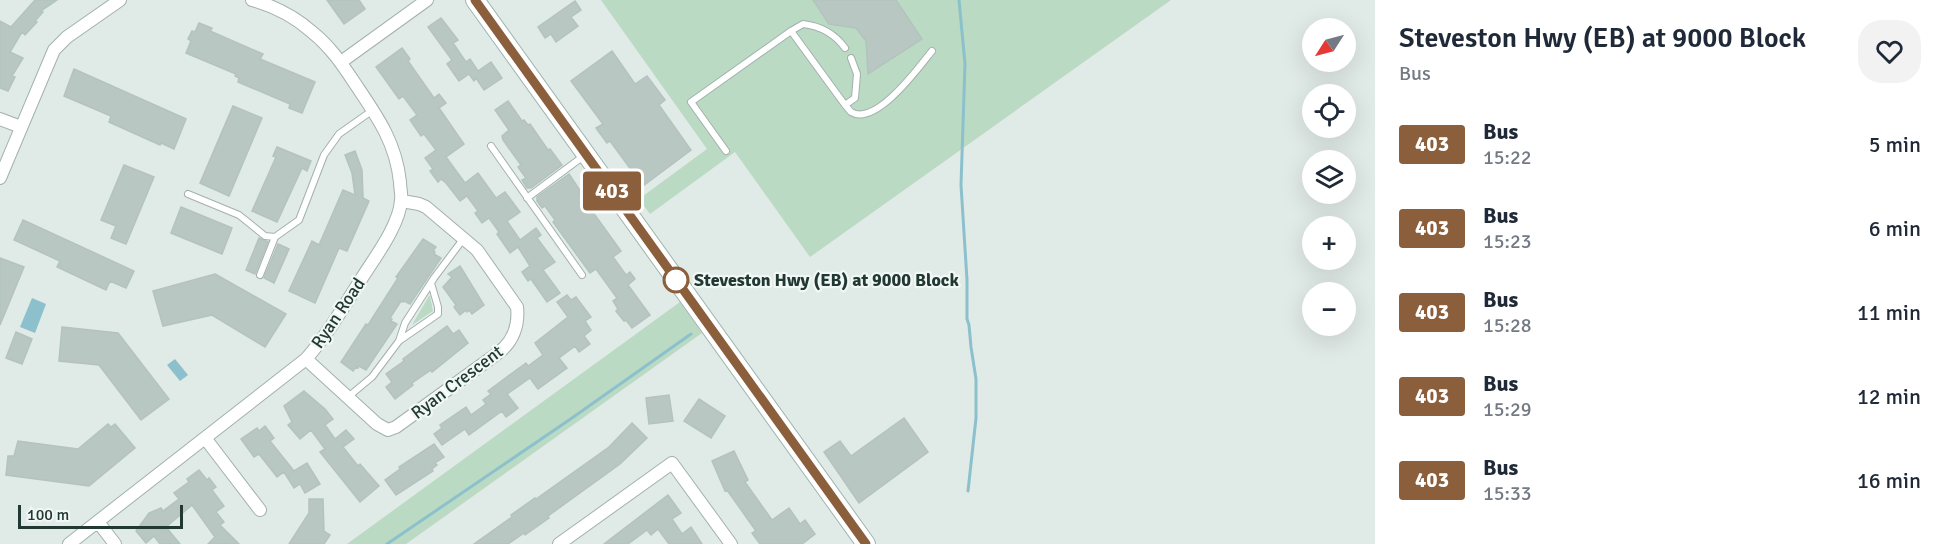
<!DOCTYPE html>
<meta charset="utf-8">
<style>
body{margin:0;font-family:Signika,sans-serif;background:#f2f2f3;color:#1f2937;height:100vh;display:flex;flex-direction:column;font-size:22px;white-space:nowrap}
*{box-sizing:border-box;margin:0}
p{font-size:20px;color:#747a83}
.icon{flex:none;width:33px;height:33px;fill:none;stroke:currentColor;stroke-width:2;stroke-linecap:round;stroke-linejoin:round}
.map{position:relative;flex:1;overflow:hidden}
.details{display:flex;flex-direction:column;background:#fff;width:570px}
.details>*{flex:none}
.badge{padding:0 12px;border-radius:4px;font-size:21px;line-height:39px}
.needle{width:39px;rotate:234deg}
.fabs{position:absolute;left:1302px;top:18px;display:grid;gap:12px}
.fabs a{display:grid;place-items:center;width:54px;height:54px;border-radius:50%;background:#fff;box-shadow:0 6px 24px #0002;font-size:30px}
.scale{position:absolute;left:18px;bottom:15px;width:165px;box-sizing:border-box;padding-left:6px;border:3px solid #223933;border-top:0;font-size:16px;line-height:21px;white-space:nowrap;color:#223933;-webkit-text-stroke:4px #f0f7f4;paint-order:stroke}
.map>.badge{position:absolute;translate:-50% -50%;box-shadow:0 0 0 3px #fff}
.round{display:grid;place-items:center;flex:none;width:63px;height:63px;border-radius:24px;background:#f2f2f3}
.head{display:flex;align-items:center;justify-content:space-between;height:102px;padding:0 24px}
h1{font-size:28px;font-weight:600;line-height:45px}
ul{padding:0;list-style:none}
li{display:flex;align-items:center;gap:18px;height:84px;padding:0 24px}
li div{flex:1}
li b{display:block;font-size:22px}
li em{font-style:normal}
li .badge{min-width:66px;font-weight:700;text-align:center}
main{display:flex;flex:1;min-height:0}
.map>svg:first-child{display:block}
.green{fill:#badac4}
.water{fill:#8cc0cc}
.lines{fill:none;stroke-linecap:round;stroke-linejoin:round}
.stream{stroke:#8cc0cc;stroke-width:3}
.building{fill:#b9c7c2;stroke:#b3c3bd;stroke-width:1.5}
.lane-casing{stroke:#a3b1ad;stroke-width:8}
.street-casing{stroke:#a3b1ad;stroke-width:14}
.secondary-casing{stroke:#a0b5ae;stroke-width:20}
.lane{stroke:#fff;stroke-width:6}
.street{stroke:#fff;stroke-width:12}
.secondary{stroke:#fff;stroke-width:18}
.line-casing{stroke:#fff;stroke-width:14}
.line{stroke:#8b5e3c;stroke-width:9}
.stop-dot{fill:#fff;stroke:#8b5e3c;stroke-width:3}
.labels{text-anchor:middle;stroke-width:4.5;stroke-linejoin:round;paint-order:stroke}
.stop-label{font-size:18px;font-weight:bold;fill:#223933;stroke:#f0f7f4;text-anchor:start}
.street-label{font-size:18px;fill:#223933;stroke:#f0f7f4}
</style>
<main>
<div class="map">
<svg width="1375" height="544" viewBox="0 0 1375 544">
<rect width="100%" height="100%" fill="#e0eae6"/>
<path class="green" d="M601 0H1171L810 257 735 152 650 214 639 199 707 149Z
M430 296 433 311 412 325 429 296Z
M680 302 702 333 406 544H347Z"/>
<path class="water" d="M32 298 46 304 35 333 20 327Z
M175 359 188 375 180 381 167 365Z"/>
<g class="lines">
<path class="stream" d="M959 0 965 64 961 185 967 280V319L969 325 971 347 976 379V418L968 491
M387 544 572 418 691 334"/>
</g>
<path class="building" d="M35 0H57L41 11 43 12 35 21 37 22 25 35 22 32 10 52 23 58 12 76 15 77 8 91 0 88V21L11 27Z
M327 0H359L365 9 344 24Z
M813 0H896L922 39 868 74 866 41 856 28 829 24Z
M575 1 581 10 571 17 578 26 556 42 551 34 545 38 538 27Z
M441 18 458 40 453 43 466 62 470 59 478 71 491 62 502 78 484 90 476 78 474 81 469 74 459 81 447 64 452 60 428 27Z
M199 23 212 28 210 31 263 54 260 59 315 82 302 113 289 108 290 104 238 82 239 78 235 76 236 74 186 53 191 41 188 39 192 31 195 32Z
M402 48 410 59 408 61 434 98 439 94 446 103 439 108 464 144 446 157 465 183 478 173 496 198 505 192 520 212 507 221 520 240 536 228 541 235 537 238 555 262 543 270 560 293 547 302 531 279 528 281 522 272 530 266 518 247 510 253 497 234 499 232 489 218 482 223 475 213 478 211 467 196 460 201 446 183 441 179 438 182 430 171 433 169 425 158 436 150 424 134 421 136 410 120 417 115 403 96 399 99 376 67Z
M612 51 635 84 647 76 665 100 659 105 691 150 643 186 610 141 607 143 596 128 603 124 571 81Z
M74 69 186 119 174 149 161 143 160 145 109 122 111 116 64 96Z
M508 101 522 121 524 120 528 125 530 124 548 150 550 149 562 165 531 188H527L522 180 526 178 518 167 521 165 503 140 502 136 509 130 495 110Z
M233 106 262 118 229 196 200 183Z
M277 147 311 161 307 171 302 168 277 222 252 211 276 157 273 156Z
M355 151 362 170 363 198 369 201 347 251 339 248 315 303 289 291 312 241 319 245 343 190 355 195 352 173 345 155Z
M124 165 154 177 126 244 111 238 116 226 101 220Z
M569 174 581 192 579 193 621 251 613 257 626 275 630 272 635 279 628 285 650 315 632 328 626 320 624 321 616 311 618 309 613 301 617 298 596 269 590 273 553 222 555 220 545 206 542 208 537 201V197Z
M181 207 232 228 222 254 171 233Z
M23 220 134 271 126 288 110 281 106 290 57 267 60 261 14 240Z
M259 238 268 242 255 274 246 270Z
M423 239 436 247 433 251 435 252 434 254 441 258 410 304 404 301 403 302 401 301 390 318 392 319 391 321 397 324 395 327 366 370 359 366 358 368 356 367 353 371 341 362 366 324 368 325 398 278 396 277Z
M278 244 289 249 274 283 264 278Z
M0 258 24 267 0 325Z
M460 266 484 305 472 314 469 310 467 312 466 310 460 315 454 307 456 305 443 287 452 277 448 274Z
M215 274 286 314 265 347 212 315 163 326 153 291Z
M567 295 571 300 576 297 591 317 585 321 591 330 584 336 590 344 579 352 575 346 559 358 567 368 538 389 530 378 507 394 518 408 506 417 502 411 469 435 465 429 442 445 434 434 442 428 440 425 466 407 471 415 486 404 483 400 491 394 488 391 526 363 528 366 543 355 535 343 568 317 557 302Z
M447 326 453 334 459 330 468 343 432 372 431 370 412 383 413 385 395 399 386 387 392 382 386 374 404 361 403 359Z
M62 327 118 333 169 399 141 420 99 365 59 361Z
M16 332 32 339 22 364 6 358Z
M304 391 325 409 333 419 325 425 335 439 346 430 354 439 343 447 358 466 360 464 379 486 360 502 320 452 325 449 311 430 300 439 288 425 292 422 284 406Z
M669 395 673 421 649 424 646 398Z
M699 399 725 416 711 438 684 421Z
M904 418 928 452 859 503 824 452 840 441 851 456Z
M632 423 647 438 620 464 548 516 549 518 525 535 524 533 508 544H474L512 517 511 515 535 498 536 499 609 447Z
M108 424 111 427 115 424 135 448 89 486 6 475 8 456H14L18 441 78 449Z
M265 426 274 438 270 441 294 471 307 463 320 484 305 493 300 484 294 488 284 472 277 477 259 454 254 457 241 439 257 428 259 431Z
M434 444 444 457 435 463 437 465 432 469 433 471 396 495 385 480 400 469 399 467Z
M734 451 748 480 745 482 772 520 789 508 800 524 805 520 815 534 802 544H760L752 533 756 531 727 490 725 491 712 461Z
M199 470 207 480 209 478 216 487 212 490 224 506 216 512 224 522 220 525 239 544H208L215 537 192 505 166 527 180 544H160L154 536 146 543 136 531 149 513 161 508 163 511 179 499 174 493 189 482 187 479Z
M668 495 681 513 672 519 682 534 691 527 702 544H669L658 529 651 535 647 530 628 544H604Z
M309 499H323L324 531 330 535 324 544H289L309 513Z"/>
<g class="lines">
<defs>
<path id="lane" d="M791 31 803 24C820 26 835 34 845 48
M845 105C845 105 851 112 851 112 876 127 919 67 932 51
M491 146 582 275
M726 151 691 102 791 31 845 105 855 98 857 74 851 58
M188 194 239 215 265 236 275 237
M527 198 585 155
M260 275 275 237 299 220 324 155 339 134 373 110
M399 341 438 314V307L431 283
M348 397 372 377 399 341 405 323 434 278 464 238"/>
<path id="street" d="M341 62 427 0
M0 119 21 127
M0 178 54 50 67 37 120 0
M306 359 377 424 388 430 396 427 498 353C513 342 519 325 517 307L477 250 426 207 419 204 402 201
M205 438 260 510
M98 522 115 544
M69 544 306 359C327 335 343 308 360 281 373 260 400 225 401 200 402 195 400 188 400 182 396 144 379 119 358 88 344 67 332 48 312 32 295 17 274 6 252 0
M559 544 672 463 731 544"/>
<path id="secondary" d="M475 0 866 544"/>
</defs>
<use href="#lane" class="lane-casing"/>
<use href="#street" class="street-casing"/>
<use href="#secondary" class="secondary-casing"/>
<use href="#lane" class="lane"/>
<use href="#street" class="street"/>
<use href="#secondary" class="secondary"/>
</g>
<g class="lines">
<defs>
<path id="line" d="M475 0 866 544"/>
</defs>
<use href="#line" class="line-casing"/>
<use href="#line" class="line"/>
</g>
<circle class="stop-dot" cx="676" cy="280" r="12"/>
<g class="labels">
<g class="stop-label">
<text x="694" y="286">Steveston Hwy (EB) at 9000 Block</text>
</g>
<g class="street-label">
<text transform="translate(338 313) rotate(-56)" y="6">Ryan Road</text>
<text transform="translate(457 382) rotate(-37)" y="6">Ryan Crescent</text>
</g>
</g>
</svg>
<div class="fabs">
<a><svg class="needle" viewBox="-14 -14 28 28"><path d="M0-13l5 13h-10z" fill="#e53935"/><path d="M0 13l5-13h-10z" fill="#747a83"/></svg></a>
<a><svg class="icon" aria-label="locate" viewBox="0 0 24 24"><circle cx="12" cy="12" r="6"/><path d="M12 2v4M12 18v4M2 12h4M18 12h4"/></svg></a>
<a><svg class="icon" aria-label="layers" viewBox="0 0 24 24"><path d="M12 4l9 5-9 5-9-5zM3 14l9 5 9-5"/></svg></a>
<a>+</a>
<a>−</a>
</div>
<div class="scale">100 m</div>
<b class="badge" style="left:612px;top:191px;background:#8b5e3c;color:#fff">403</b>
</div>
<section class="details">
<div class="head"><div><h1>Steveston Hwy (EB) at 9000 Block</h1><p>Bus</p></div><a class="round"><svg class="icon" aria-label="heart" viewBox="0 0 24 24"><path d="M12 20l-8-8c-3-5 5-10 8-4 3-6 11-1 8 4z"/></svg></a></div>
<ul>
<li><span class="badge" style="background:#8b5e3c;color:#fff">403</span><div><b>Bus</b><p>15:22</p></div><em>5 min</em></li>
<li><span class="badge" style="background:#8b5e3c;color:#fff">403</span><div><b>Bus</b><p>15:23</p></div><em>6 min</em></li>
<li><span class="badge" style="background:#8b5e3c;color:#fff">403</span><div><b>Bus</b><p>15:28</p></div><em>11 min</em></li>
<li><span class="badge" style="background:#8b5e3c;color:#fff">403</span><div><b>Bus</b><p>15:29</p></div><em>12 min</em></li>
<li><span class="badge" style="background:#8b5e3c;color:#fff">403</span><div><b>Bus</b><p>15:33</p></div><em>16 min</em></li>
</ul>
</section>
</main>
